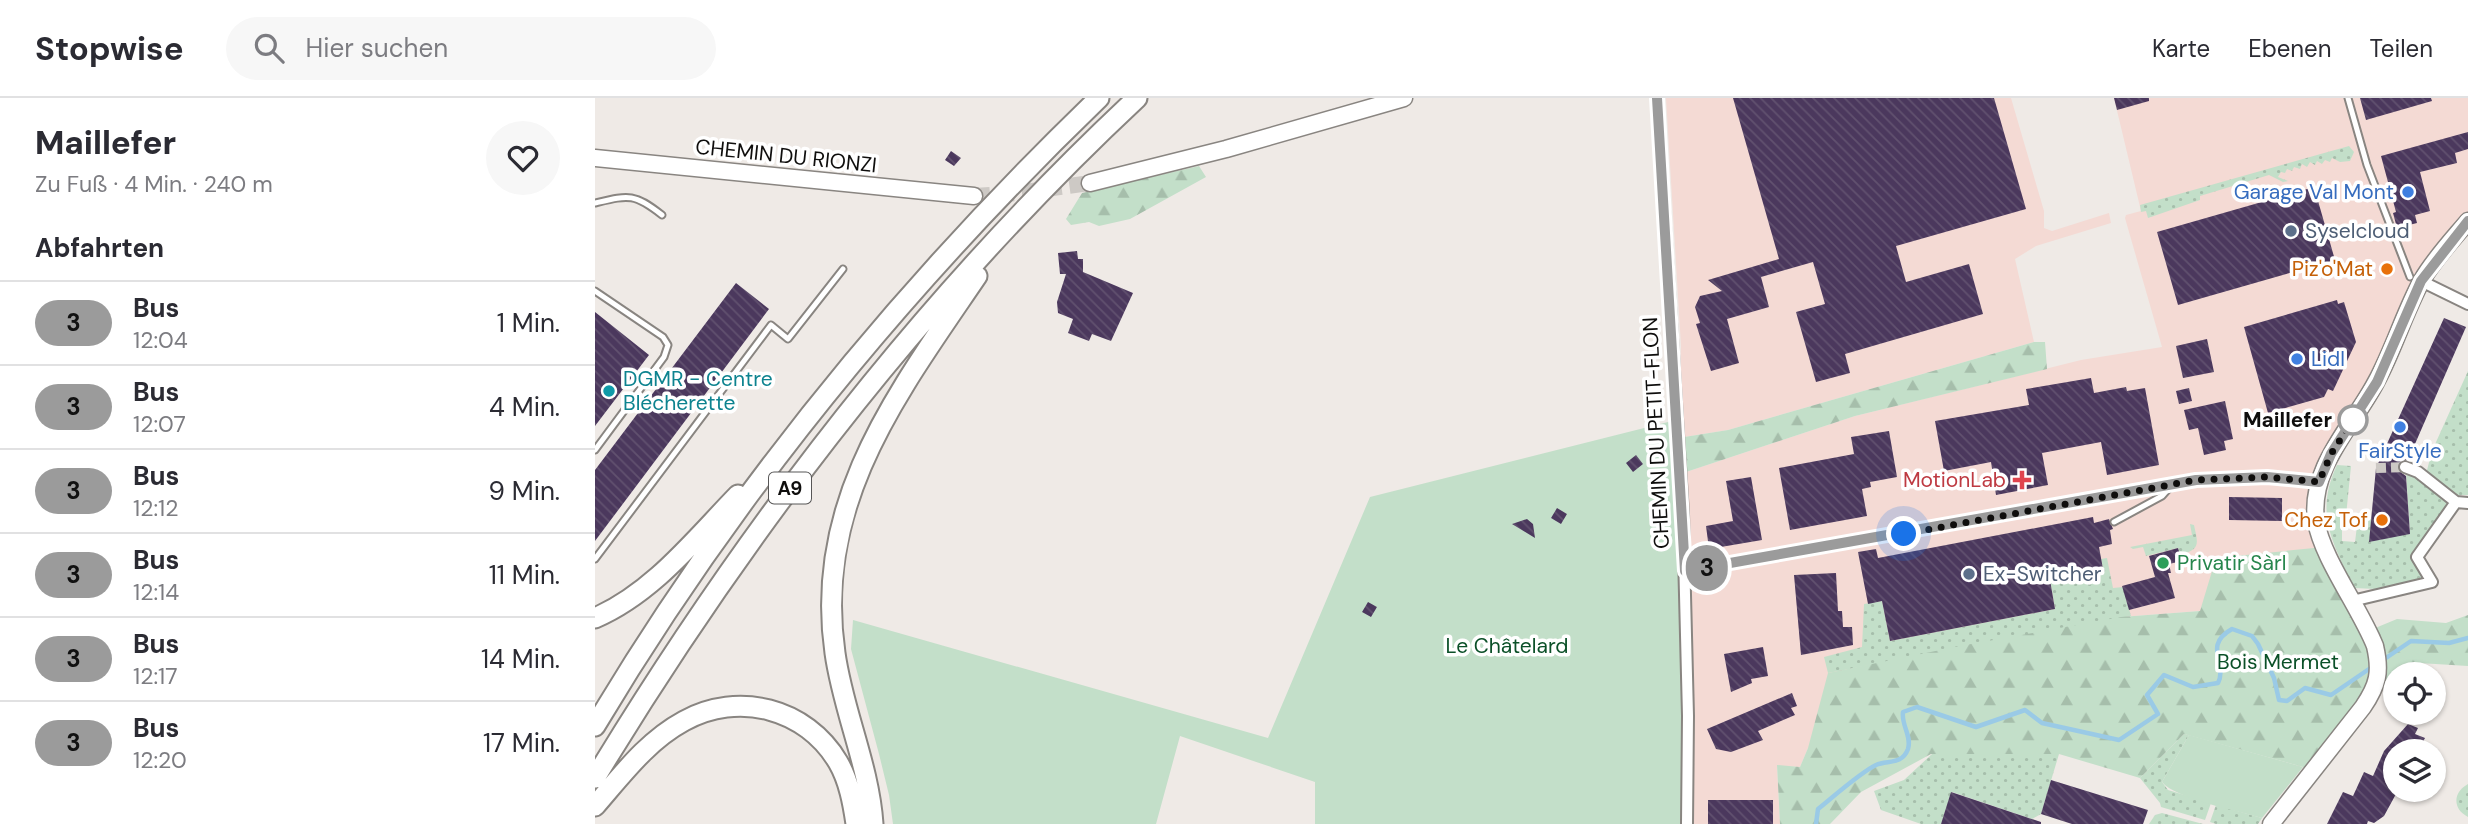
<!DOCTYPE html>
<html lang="de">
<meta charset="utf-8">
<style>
body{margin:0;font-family:"DM Sans",sans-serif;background:#f7f7f7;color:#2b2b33;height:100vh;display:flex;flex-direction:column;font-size:26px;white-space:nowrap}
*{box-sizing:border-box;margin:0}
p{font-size:23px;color:#7c7c81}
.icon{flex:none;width:38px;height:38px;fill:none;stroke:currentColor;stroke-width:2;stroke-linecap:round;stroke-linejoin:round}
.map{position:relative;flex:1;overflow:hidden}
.drawer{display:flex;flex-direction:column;background:#fff;width:595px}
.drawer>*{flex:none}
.badge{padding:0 14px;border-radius:23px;font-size:24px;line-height:46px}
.fabs{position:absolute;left:1788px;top:564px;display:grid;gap:14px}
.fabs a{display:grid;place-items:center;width:63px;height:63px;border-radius:50%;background:#fff;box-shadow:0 2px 5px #0004;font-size:35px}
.you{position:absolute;width:35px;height:35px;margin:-18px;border:5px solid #fff;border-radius:50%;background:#1a73e8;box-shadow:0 0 0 10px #1a73e833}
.map>.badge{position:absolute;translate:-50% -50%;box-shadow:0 0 0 4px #fff}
h2{padding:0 35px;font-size:26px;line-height:63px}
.round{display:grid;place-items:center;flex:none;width:74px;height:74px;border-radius:37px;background:#f7f7f7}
.head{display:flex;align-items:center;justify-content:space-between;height:119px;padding:0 35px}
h1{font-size:33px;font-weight:800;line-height:52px}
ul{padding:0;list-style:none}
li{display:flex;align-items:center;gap:21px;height:84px;padding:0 35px;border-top:2px solid #e1e1e2}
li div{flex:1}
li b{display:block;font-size:26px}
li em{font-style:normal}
li .badge{min-width:77px;font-weight:700;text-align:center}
header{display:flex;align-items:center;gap:42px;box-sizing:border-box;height:98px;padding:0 35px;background:#fff;border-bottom:2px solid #e1e1e2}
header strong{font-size:33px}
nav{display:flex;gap:38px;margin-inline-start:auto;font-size:24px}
.search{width:490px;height:63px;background:#f7f7f7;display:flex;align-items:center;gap:18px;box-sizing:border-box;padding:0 24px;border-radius:38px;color:#7c7c81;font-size:26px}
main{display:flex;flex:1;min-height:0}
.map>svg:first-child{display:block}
.industrial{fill:#f4dad4}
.grass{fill:url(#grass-dots)}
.forest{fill:url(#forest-firs)}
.garden{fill:#c3dfc9}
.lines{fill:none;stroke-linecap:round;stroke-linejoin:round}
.stream{stroke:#9acae6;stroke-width:4.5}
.building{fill:url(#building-back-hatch)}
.street-tunnel{stroke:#cdc9c5;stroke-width:10;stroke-dasharray:10 5;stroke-linecap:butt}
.secondary-tunnel{stroke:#cdc9c5;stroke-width:16;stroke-dasharray:16 8;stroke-linecap:butt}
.lane-casing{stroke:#898581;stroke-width:9}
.street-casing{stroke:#898581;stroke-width:14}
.secondary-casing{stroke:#898581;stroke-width:19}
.highway-casing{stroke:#898581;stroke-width:23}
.lane{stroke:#fff;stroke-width:5}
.street{stroke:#fff;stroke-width:10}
.secondary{stroke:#fff;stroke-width:16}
.highway{stroke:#fff;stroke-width:19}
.line-casing{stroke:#fff;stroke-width:16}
.line{stroke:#9b9b9b;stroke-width:10}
.walk{stroke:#0f0e0d;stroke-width:7;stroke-dasharray:0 12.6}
.shop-dot{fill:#3f7fe0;stroke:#fff;stroke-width:2.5}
.service-dot{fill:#5c6f8a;stroke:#fff;stroke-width:2.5}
.food-dot{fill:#e8710a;stroke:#fff;stroke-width:2.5}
.culture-dot{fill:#0f9aa8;stroke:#fff;stroke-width:2.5}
.stop-dot{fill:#fff;stroke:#9b9b9b;stroke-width:3.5}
.health-dot{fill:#e0444e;stroke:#fff;stroke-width:2.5}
.leisure-dot{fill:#2e9e5b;stroke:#fff;stroke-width:2.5}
.labels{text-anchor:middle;stroke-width:7;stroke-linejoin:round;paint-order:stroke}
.shield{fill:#fff;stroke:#575656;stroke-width:2}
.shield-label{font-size:19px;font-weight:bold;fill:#0f0e0d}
.street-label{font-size:21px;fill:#0f0e0d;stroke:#fff}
.shop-label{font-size:21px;fill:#366cbe;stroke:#fff;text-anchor:end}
.service-label{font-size:21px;fill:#4e5e75;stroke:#fff;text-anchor:start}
.food-label{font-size:21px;fill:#c56008;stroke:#fff;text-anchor:end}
.culture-label{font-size:21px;fill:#0d838f;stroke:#fff;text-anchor:start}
.stop-label{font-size:21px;font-weight:bold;fill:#0f0e0d;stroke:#fff;text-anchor:end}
.health-label{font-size:21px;fill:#be3a42;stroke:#fff;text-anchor:end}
.leisure-label{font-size:21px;fill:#27864d;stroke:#fff;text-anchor:start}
.park-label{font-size:21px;fill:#0b5028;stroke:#fff}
</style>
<header>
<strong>Stopwise</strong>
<div class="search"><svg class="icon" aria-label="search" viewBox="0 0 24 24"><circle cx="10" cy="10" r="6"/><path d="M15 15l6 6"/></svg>Hier suchen</div>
<nav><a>Karte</a><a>Ebenen</a><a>Teilen</a></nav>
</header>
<main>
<section class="drawer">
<div class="head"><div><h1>Maillefer</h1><p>Zu Fuß · 4 Min. · 240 m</p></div><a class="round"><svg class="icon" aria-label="heart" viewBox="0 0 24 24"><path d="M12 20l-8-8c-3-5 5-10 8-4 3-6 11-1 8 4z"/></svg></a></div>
<h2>Abfahrten</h2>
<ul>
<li><span class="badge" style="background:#9b9b9b;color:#111">3</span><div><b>Bus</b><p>12:04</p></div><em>1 Min.</em></li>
<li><span class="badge" style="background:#9b9b9b;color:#111">3</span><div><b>Bus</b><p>12:07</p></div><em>4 Min.</em></li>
<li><span class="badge" style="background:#9b9b9b;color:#111">3</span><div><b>Bus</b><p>12:12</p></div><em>9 Min.</em></li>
<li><span class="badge" style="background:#9b9b9b;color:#111">3</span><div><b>Bus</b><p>12:14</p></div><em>11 Min.</em></li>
<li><span class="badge" style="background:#9b9b9b;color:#111">3</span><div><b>Bus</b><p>12:17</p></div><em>14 Min.</em></li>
<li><span class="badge" style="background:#9b9b9b;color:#111">3</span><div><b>Bus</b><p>12:20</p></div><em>17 Min.</em></li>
</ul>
</section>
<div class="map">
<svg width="1873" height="726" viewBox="0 0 1873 726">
<defs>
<pattern id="grass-dots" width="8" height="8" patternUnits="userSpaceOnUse" patternTransform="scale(1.75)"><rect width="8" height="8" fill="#c3dfc9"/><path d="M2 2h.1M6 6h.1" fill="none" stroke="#a6beab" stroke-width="1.8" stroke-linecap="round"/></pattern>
<pattern id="forest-firs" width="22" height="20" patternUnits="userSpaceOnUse" patternTransform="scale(1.75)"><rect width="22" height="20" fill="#c3dfc9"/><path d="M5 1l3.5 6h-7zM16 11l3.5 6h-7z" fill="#a6beab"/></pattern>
<pattern id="building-back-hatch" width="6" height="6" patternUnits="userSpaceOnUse" patternTransform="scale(1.75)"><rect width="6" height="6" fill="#4b385d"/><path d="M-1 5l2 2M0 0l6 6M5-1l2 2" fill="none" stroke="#61516f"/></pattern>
</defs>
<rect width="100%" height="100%" fill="#efeae6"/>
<path class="industrial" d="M1071 0H1416L1449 113V130L1457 133 1514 115 1516 125 1441 148 1420 161 1439 244 1133 332 1083 340 1086 248Z
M1519 0H1873V123L1836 168 1721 396 1729 449 1605 513 1526 519 1213 650 1205 669 1182 668 1185 726H1092L1085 376 1260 318 1486 262 1567 249 1530 120 1531 117 1546 113Z"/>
<path class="grass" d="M1754 48 1759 54 1755 63 1745 64 1737 60 1735 64 1730 62 1727 66 1722 63 1720 67 1715 64 1712 69 1707 66 1705 71 1699 69 1697 73 1692 71 1690 75 1686 74 1683 79 1693 83 1688 84 1674 77 1605 98V102L1553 120 1551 113 1546 114 1545 107Z
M1873 273V397H1861L1831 376 1837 353Z
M1742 367 1756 368 1751 418 1747 432V443L1760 444 1763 420 1776 421 1815 436 1811 374 1826 381 1857 403 1819 455 1832 480 1780 491 1759 490C1738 445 1719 416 1742 367Z
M1595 426 1599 427C1603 446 1606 451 1585 457L1583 450 1551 458 1548 449 1538 451 1535 449 1597 437Z
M1512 460 1518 490 1528 489 1536 518 1233 575 1229 559 1267 549 1269 506 1287 503 1295 543 1460 511 1455 482 1508 471 1506 461Z
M1589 636 1594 637 1567 684 1573 692 1616 705 1610 722 1566 709 1565 705 1545 680Z
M1337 656H1464L1446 716 1437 721 1357 694 1346 726H1326L1286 712 1279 693 1309 682Z
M1873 686V719C1857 711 1858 694 1873 686Z
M1621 707 1667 720 1663 726H1621L1615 724Z
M1567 715 1608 726H1554L1560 717Z"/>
<path class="forest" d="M604 68 611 79 535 121 504 128 494 124 476 127 471 121 487 95Z
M1439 244H1450L1452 271 1260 318 1085 376 1083 340 1133 332Z
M1729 449 1773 533 1802 521 1851 525 1873 517V568L1824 565 1801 576V578L1781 589 1719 672 1589 636 1545 680 1464 656H1336L1266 694 1235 726H1185L1182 667 1205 669 1213 650 1233 575 1365 548 1526 519 1605 513 1621 460Z"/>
<path class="garden" d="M1081 322 1092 726H720V684L585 638 561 726H298L294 697 284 656 256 551 258 522 673 640 775 399Z
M1594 637 1708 669 1667 720C1644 713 1581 701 1567 684Z"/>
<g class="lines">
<path class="stream" d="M1788 562 1816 543 1854 545 1873 540
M1221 726 1223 711C1238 699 1266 674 1281 667 1293 662 1307 667 1313 651 1317 638 1306 627 1308 614L1322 609 1381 629 1430 612 1447 625 1524 642 1563 616 1552 597 1569 577 1598 589 1623 585C1633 565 1607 548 1637 531L1657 538 1663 546 1679 580 1684 602 1692 603 1710 590 1736 597 1777 569"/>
</g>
<path class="building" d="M1138 0H1399L1431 111 1301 148 1311 184 1374 166 1388 216 1250 256 1255 275 1221 284 1201 214 1230 206 1218 164 1166 179 1174 209 1132 221 1144 265 1116 273 1101 226 1105 225 1100 209 1105 198 1127 193 1113 182 1184 161Z
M1519 0H1554V3L1522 12Z
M1765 0H1836L1837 3 1771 22Z
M1873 34V51L1860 55 1862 65 1825 74 1835 113 1820 117 1822 125 1802 130 1798 115 1801 114 1786 58Z
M356 53 366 60 359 68 350 62Z
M1719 89 1740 162 1583 207 1562 134Z
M482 153 483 161H488V174L538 195 516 243 497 236 494 243 473 235 478 221 463 215 462 204 471 176H465L463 155Z
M141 185 174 211 0 443V372Z
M1742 202 1743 206 1749 204 1761 244 1738 293 1733 291 1729 299 1673 315 1649 229Z
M0 214 54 257 0 328Z
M1849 220 1871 229 1813 362 1806 363 1802 367 1804 373 1811 378 1815 436 1774 444 1781 370Z
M1612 241 1619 274 1588 280 1581 248Z
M1496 280 1499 295 1531 289 1532 293 1550 290 1564 367 1512 377 1506 344 1447 355 1453 387 1401 397 1396 364 1349 373 1340 323 1434 307 1431 291Z
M1594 290 1597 303 1584 306 1581 293Z
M1630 303 1638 341 1629 343 1631 352 1609 357 1603 330 1594 332 1589 312Z
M1294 333 1302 379 1275 384 1276 389 1267 391 1272 418 1195 432 1184 370 1259 356 1256 339Z
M1041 357 1048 366 1038 374 1031 365Z
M1156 379 1167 442 1114 451 1111 428 1138 423 1131 383Z
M1634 399 1687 400V423L1634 422Z
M962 410 972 416 966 426 956 420Z
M1498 419 1499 425 1514 421 1518 431 1515 432 1517 446 1504 449 1508 471 1455 482 1460 511 1295 543 1287 503 1273 506 1263 454 1281 451 1283 460Z
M932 421 938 426 940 440 917 426Z
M1583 450 1587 463 1574 466 1576 475H1573L1580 500 1534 512 1527 488 1560 479 1554 458Z
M1241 475 1243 513H1247L1248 529H1257L1258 547 1206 557 1199 477Z
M773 504 782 509 776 519 767 514Z
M1168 549 1173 578 1156 581 1157 585 1136 594 1129 556Z
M1197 595 1202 608 1196 610 1200 617 1163 633 1168 642 1136 654 1121 651 1112 631Z
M1813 626 1823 630 1820 636 1830 640 1823 653H1801V696L1789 718 1779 725 1773 723 1772 726H1732L1748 694 1758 698 1769 674 1778 678 1789 653Z
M1456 682 1553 712 1548 726H1477L1446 716Z
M1356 694 1446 724V726H1346Z
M1113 702H1178V726H1113Z"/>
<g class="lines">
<path class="street-tunnel" d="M1781 370 1810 369"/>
<path class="secondary-tunnel" d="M379 98 422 95 495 85"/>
<defs>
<path id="lane" d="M1753 0 1772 67 1815 179
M0 105C34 97 39 95 67 117
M0 193 68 239 73 247 69 259 0 352
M1519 424 1567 398 1575 389
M0 461 176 227 193 241 248 171"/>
<path id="street" d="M1062 0 1088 416 1093 618 1092 726
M1826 183 1873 206
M1810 369 1823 374 1861 404 1873 405
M1090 473 1601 382 1672 379 1724 384
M1757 503 1837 484 1822 459 1861 404"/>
<path id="secondary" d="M0 60 379 98
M495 85 631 51 809 0
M1676 726 1768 609C1783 587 1786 574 1780 548 1765 510 1727 460 1721 423 1714 369 1758 328 1781 284 1799 251 1809 215 1827 182 1839 161 1857 142 1873 123"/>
<path id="highway" d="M0 520C58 495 100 441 143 397
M0 628C137 398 311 186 504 0
M0 680C151 431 329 199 542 0
M0 708C27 677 52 643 89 623 143 593 211 610 243 664 254 683 258 705 261 726
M278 726C274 667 248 613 240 555 218 404 302 296 382 178"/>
</defs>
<use href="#lane" class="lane-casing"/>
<use href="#street" class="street-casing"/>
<use href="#secondary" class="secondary-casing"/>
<use href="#highway" class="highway-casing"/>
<use href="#lane" class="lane"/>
<use href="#street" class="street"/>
<use href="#secondary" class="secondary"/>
<use href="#highway" class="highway"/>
</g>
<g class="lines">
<defs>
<path id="line" d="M1062 0 1090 473 1601 382 1672 379 1724 384 1736 356 1782 284 1826 183 1873 123"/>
</defs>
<use href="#line" class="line-casing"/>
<use href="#line" class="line"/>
<path class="walk" d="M1309 436 1601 382 1672 379 1724 384 1736 356 1763 314 1758 322"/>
</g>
<g class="shop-dot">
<circle cx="1813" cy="94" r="7"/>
<circle cx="1702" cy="261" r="7"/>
<circle cx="1805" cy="329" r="7"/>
</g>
<g class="service-dot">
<circle cx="1696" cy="133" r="7"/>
<circle cx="1374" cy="476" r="7"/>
</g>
<g class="food-dot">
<circle cx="1792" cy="171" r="7"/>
<circle cx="1787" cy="422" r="7"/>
</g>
<circle class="culture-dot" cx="14" cy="293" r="7"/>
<circle class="stop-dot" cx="1758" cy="322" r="14"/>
<path class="health-dot" d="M1423.5 371.5h7v7h7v7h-7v7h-7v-7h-7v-7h7z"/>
<circle class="leisure-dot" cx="1568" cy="465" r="7"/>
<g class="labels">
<rect class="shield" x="174" y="374.5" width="42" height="31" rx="5"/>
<g class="shield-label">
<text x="195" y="397">A9</text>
</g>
<g class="street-label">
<text transform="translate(191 58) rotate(6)" y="7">CHEMIN DU RIONZI</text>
<text transform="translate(1061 335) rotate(-93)" y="7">CHEMIN DU PETIT-FLON</text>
</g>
<g class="shop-label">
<text x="1799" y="101">Garage Val Mont</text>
<text x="1716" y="268" text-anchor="start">Lidl</text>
<text x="1805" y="360" text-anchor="middle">FairStyle</text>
</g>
<g class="service-label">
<text x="1710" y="140">Syselcloud</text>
<text x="1388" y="483">Ex-Switcher</text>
</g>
<g class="food-label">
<text x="1778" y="178">Piz'o'Mat</text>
<text x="1773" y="429">Chez Tof</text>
</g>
<g class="culture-label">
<text x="28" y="288">DGMR - Centre<tspan x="28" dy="24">Blécherette</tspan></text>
</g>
<g class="stop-label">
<text x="1737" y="329">Maillefer</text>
</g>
<g class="health-label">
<text x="1411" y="389">MotionLab</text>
</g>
<g class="leisure-label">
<text x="1582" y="472">Privatir Sàrl</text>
</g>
<g class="park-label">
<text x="912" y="555">Le Châtelard</text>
<text x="1683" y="571">Bois Mermet</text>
</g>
</g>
</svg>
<div class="fabs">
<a><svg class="icon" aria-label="locate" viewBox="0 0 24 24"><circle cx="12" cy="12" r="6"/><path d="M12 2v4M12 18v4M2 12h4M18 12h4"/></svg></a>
<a><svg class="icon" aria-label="layers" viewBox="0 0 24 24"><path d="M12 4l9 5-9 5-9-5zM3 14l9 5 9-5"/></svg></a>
</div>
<div class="you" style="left:1309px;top:436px"></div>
<b class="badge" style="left:1112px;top:470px;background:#9b9b9b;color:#111">3</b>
</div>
</main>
